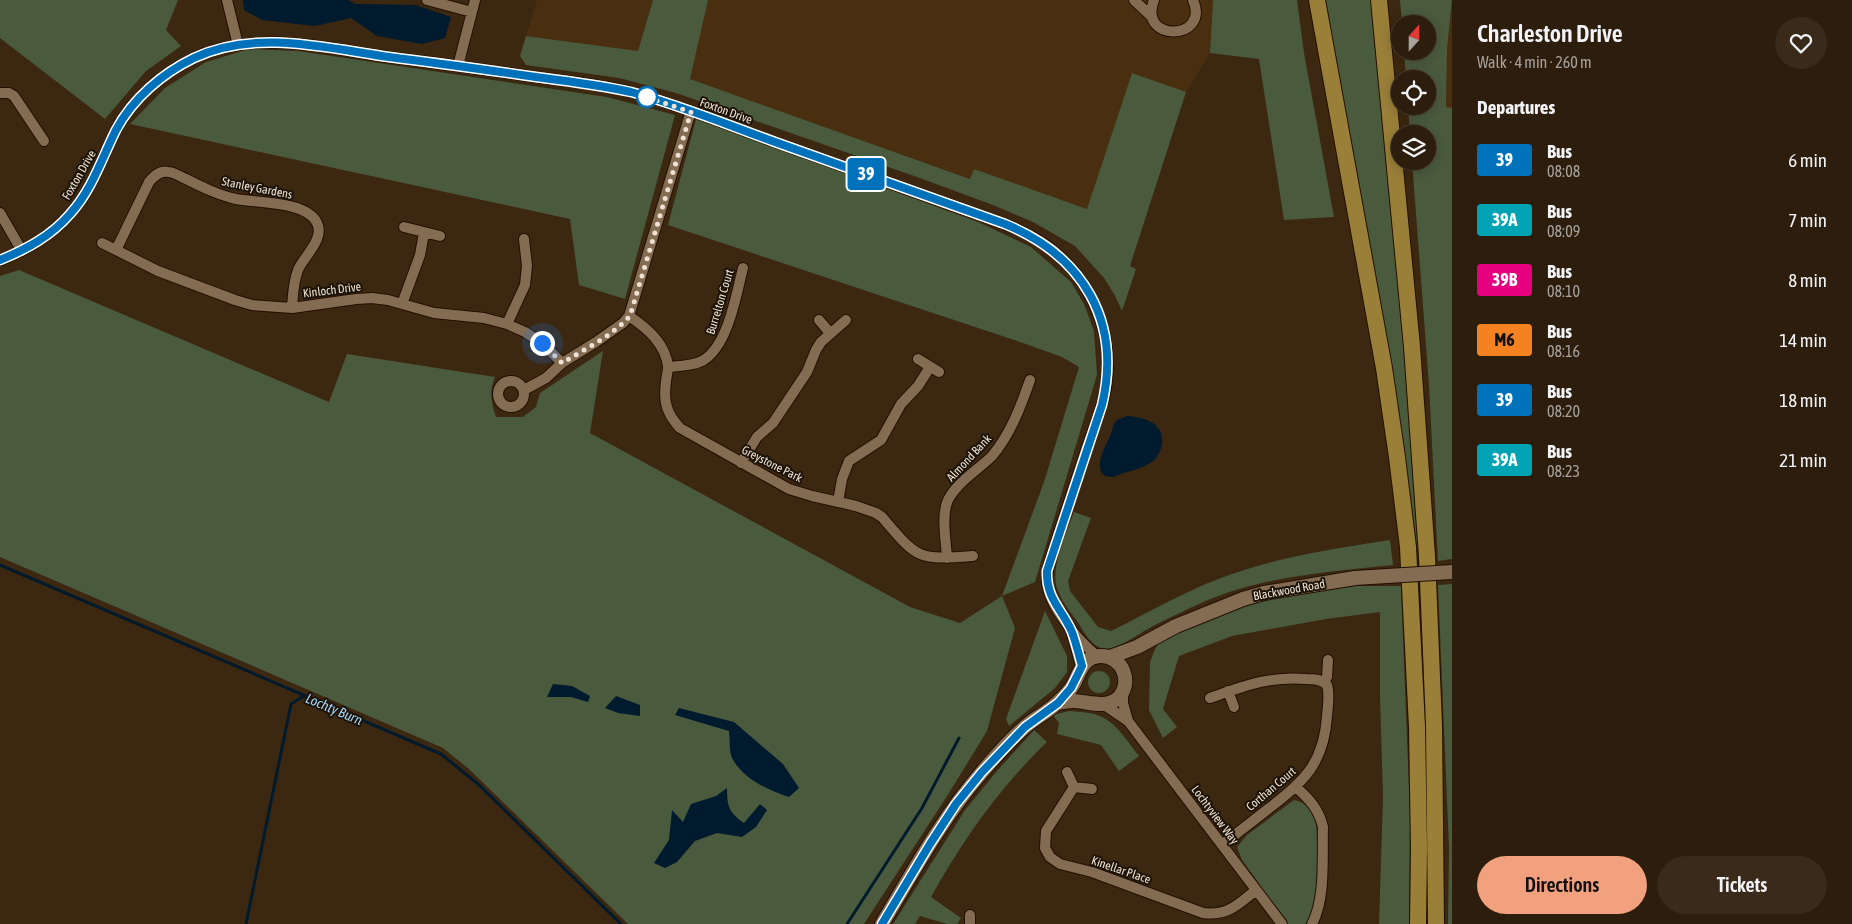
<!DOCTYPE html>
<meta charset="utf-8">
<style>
body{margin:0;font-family:"Asap Condensed",sans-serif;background:#392a1a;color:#f1f3f6;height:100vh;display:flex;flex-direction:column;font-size:19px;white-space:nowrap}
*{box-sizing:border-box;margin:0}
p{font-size:16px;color:#a7a29d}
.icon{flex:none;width:28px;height:28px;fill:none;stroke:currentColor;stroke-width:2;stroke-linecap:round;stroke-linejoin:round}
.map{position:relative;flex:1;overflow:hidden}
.sheet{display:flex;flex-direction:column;background:#2d1d0c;width:400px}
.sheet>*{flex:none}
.badge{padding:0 10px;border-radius:4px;font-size:18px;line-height:32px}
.needle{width:32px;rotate:21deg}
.buttons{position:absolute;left:1391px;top:15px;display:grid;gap:10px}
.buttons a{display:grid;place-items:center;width:45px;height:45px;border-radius:50%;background:#2d1d0c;box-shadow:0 2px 12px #0003,0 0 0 1px #483b2d;font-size:25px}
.you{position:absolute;width:25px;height:25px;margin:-12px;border:4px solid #fff;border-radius:50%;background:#1a73e8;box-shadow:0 0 0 8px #1a73e833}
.map>.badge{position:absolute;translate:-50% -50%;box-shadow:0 0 0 2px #fff}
h2{padding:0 25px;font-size:19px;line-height:45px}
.round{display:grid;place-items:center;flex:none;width:52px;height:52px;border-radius:26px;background:#392a1a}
.headline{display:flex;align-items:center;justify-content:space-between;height:85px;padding:0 25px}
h1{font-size:24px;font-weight:600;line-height:38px}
.action{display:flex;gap:10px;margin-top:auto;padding:10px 25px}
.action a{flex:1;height:58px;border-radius:30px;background:#f1a17d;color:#111;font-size:20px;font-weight:600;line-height:58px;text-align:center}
.action a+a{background:#392a1a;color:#f1f3f6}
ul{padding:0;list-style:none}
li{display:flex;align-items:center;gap:15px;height:60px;padding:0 25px}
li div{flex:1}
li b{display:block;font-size:19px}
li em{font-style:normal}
li .badge{min-width:55px;font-weight:700;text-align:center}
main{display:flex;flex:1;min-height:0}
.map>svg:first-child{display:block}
.built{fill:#492f10}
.green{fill:#4a5a3d}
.water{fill:#001b2d}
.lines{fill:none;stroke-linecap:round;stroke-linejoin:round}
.stream{stroke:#001b2d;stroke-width:3}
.minor-casing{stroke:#231000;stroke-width:12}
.secondary-casing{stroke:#231000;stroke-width:16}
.trunk-casing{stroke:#231000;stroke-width:18}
.minor{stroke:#846c53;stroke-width:10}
.secondary{stroke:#846c53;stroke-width:14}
.trunk{stroke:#9a7f38;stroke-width:16}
.secondary-bridge-casing{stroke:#231000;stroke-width:16;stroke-linecap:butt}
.secondary-bridge{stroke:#846c53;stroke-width:14}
.line-casing{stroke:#fff;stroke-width:11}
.line{stroke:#0072bc;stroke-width:8}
.walk{stroke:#efe1d3;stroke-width:5;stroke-dasharray:0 9}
.stop-dot{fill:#fff;stroke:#0072bc;stroke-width:2.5}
.labels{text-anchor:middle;stroke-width:4;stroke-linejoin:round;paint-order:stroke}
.street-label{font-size:12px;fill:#efe1d3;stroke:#1c1309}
.water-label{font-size:14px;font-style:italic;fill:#a3d5fa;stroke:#1c1309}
</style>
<main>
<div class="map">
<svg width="1452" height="924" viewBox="0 0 1452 924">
<rect width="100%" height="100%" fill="#3c2710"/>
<path class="built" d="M537 0H653L638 51 526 36Z
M708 0H1213L1210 53 1186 92 1132 73 1087 209 974 169 971 179 689 79Z
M1452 3V108L1446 107 1447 50Z"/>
<path class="green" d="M0 0H178L166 30 181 46 146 71 105 119 0 38Z
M653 0H708L690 79 970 179 974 169 1087 209 1132 73 1186 92 1130 266 1136 269 1122 311 1114 294 1104 278 1075 246 1033 222 993 205 917 177 676 93 619 78 526 65 520 56 526 36 638 51Z
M1213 0H1297L1304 53 1334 217 1284 220 1259 59 1210 53Z
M1324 0H1374L1414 450 1420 548H1417L1398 417Z
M1400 0H1452L1447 50 1446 107 1452 108V559L1438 561 1429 385 1412 161H1428V134H1410L1408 106H1428V79H1406L1404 51H1428V24H1402Z
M249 49 298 51 607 97 675 115 625 299 579 285 570 219 130 124 165 88 206 62Z
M696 119 978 222 1031 247 1071 282 1084 304 1094 331 1097 375 1035 582 1002 596 1015 628 987 731 949 793 864 924H628L469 769 443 748 0 557V276L19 270 329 402 347 354 495 377C489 391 491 402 496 417H523L536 407 540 393 603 351 590 433 910 607 960 623 1002 596 1044 482 1079 367 1062 357 1023 343 668 225Z
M1074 512 1091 518 1068 581 1070 591 1098 627 1111 631C1148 613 1183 592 1221 578 1276 557 1333 549 1390 540L1393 565C1328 572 1261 576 1201 603 1185 610 1169 618 1153 626 1141 632 1118 650 1105 649 1092 647 1085 634 1079 624 1071 613 1061 601 1057 588 1050 568 1067 532 1074 512Z
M1452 584V924H1448L1449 847 1438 585Z
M1355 586H1401L1410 814 1409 924H1379L1383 797 1380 697V612L1326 619 1232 636 1179 656 1163 709 1177 727 1163 738 1149 710 1150 662 1155 649 1163 637 1224 611 1271 599Z
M1045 611 1067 656V672L1055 688 1009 726 1006 719Z
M1088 682a11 11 0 1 1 22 0a11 11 0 1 1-22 0Z
M1069 711C1080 712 1094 712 1104 718 1118 725 1129 744 1139 756L1119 771 1101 745 1057 734 1059 723 1053 715Z
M1034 730 1047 742C1000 787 963 840 931 897L961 918 957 924H947L920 916 915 924H893L965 810 997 771Z
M1294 800C1305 802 1312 810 1315 820 1319 831 1317 895 1314 907 1312 913 1309 919 1305 924H1288L1242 860 1237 847 1247 835Z"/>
<path class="water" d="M243 0H348L356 4 416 5 451 17 445 38 422 44 377 36 351 18 315 26 262 20 244 10Z
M1127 416C1144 417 1165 423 1162 444 1161 450 1158 457 1153 461 1143 469 1125 472 1113 477 1089 477 1104 448 1110 436 1112 431 1113 425 1116 421 1119 418 1123 418 1127 416Z
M553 684 572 686 590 696 588 702 571 697H547Z
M616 696 640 705V716L618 713 605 708Z
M679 708 734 722 783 764 799 788 789 797C768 790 743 779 732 758 729 751 730 739 729 731L675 715Z
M727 788C727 806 729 813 744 823L760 804 767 810 756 827 742 837 717 833 695 841 677 862 665 868 654 863 669 840 672 810 683 822 691 804 716 796Z"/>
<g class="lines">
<path class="stream" d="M0 565 441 754 478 784 621 924
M246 924 291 704 304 696
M847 924 922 808 959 738"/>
<defs>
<path id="minor" d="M227 0 238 45
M427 0 472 12
M1134 0 1152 17
M1154 0C1137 43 1211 41 1193 0
M458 66 475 0
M0 93H9L14 96 44 141
M0 213 22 251
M404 227 440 236
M102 243 158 271 235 300 252 305 292 308 356 299 372 298 388 300 434 313 484 318 507 324 525 332 542 343 562 363
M116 250 149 182C154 176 160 170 168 172 174 172 181 177 186 179 202 187 218 195 236 199 257 203 307 201 317 223 325 239 304 256 298 270 293 283 293 295 292 308
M0 260C27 250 51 236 70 214 92 190 102 158 116 130 133 98 163 73 194 58 255 29 326 48 389 57 438 63 487 70 536 77 567 81 599 84 631 92 680 105 727 125 775 142 852 169 928 197 1005 224 1020 230 1035 237 1049 247 1091 279 1115 336 1106 388 1102 409 1093 430 1086 450 1075 484 1064 517 1053 551 1050 561 1046 572 1047 582 1049 607 1078 640 1097 656
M402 304 420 255 424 233
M629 316C647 328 666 344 668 367 668 372 666 378 666 382 663 402 667 414 680 428L789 489 812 496 856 506 876 513 882 517C918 559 916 560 973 556
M819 320 830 333
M507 324 525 285 527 266 524 239
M918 359 939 372
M668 367C679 366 692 366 702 361 728 347 736 295 743 268
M498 394a13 13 0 1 1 26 0a13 13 0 1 1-26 0Z
M524 390 546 378 562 363 596 342 623 323 629 316 691 111
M741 463 757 437 773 423 807 372 816 350 821 342 846 320
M838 502 842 479 849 461 881 440 901 404 918 386 930 367
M947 558C946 540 941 516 948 500 957 482 978 470 992 456 1010 435 1021 406 1030 380
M1072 634 1081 666
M1324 682 1327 677 1328 660
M1228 691 1234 707
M1123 692V703L1128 721
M1210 698C1244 686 1269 676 1306 679 1314 679 1321 679 1327 685 1330 694 1328 705 1327 716 1324 763 1304 782 1268 809 1253 821 1237 833 1222 845
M1103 704 1128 721 1282 924
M1067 772 1074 787 1092 789
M1074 787 1046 831 1045 848 1050 857 1060 864 1092 872 1203 913C1228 916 1237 905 1256 890
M1296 787C1309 799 1319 809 1323 827 1322 856 1326 898 1312 924
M970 915V924"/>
<path id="secondary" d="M1110 657 1137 647 1176 626 1243 599 1264 593 1355 578
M882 924C913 872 942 818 982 772 995 757 1010 739 1026 726 1036 717 1050 711 1059 701 1066 695 1074 686 1077 677 1082 666 1086 657 1100 656 1123 655 1134 684 1117 699 1104 709 1087 701 1073 701 1068 701 1063 702 1058 703"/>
<path id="trunk" d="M1317 0 1384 368 1397 457 1408 547 1417 727 1419 848 1418 924
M1379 0 1412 347 1427 556 1434 725 1436 924"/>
</defs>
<use href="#minor" class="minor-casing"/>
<use href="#secondary" class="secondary-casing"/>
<use href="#trunk" class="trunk-casing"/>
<use href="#minor" class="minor"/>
<use href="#secondary" class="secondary"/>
<use href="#trunk" class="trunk"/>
<defs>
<path id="secondary-bridge" d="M1355 578 1452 572"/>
</defs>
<use href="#secondary-bridge" class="secondary-bridge-casing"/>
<use href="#secondary-bridge" class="secondary-bridge"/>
</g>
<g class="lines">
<defs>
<path id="line" d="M0 260C27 249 51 236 70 214 92 190 102 158 116 130 133 98 163 73 194 58 255 29 326 48 389 57 438 63 487 70 536 77 567 81 599 85 631 92 680 105 728 125 775 142 852 169 928 197 1005 224 1083 256 1122 321 1102 405L1047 571C1046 599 1062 609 1072 632 1076 643 1079 655 1082 666L1071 688 1058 703 1025 727 982 772 956 804 930 844 882 924"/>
</defs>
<use href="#line" class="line-casing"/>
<use href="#line" class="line"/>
<path class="walk" d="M542 343 562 363C585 349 612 336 630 316L691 112 643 96 647 97"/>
</g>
<circle class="stop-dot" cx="647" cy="97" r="10"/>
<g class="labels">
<g class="street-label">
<text transform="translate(726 111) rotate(20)" y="4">Foxton Drive</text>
<text transform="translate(79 175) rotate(-60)" y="4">Foxton Drive</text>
<text transform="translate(257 188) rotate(11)" y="4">Stanley Gardens</text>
<text transform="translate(332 290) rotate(-7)" y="4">Kinloch Drive</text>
<text transform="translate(720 302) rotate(-73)" y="4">Burrelton Court</text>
<text transform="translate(969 458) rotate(-47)" y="4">Almond Bank</text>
<text transform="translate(772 464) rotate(27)" y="4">Greystone Park</text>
<text transform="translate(1289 590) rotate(-10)" y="4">Blackwood Road</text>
<text transform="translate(1271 789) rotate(-40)" y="4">Corthan Court</text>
<text transform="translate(1215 815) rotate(53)" y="4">Lochtyview Way</text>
<text transform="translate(1121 870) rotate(19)" y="4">Kinellar Place</text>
</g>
<g class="water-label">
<text transform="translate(334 709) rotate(23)" y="5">Lochty Burn</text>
</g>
</g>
</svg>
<div class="buttons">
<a><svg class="needle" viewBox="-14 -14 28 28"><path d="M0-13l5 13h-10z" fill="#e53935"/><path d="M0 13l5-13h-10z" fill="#a7a29d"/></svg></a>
<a><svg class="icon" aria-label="locate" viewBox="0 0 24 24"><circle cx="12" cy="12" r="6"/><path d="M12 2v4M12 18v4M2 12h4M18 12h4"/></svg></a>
<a><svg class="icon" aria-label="layers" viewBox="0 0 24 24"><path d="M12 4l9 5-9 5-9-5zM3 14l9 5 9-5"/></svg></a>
</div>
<div class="you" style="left:542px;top:343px"></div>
<b class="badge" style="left:866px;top:174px;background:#0072bc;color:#fff">39</b>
</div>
<section class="sheet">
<div class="headline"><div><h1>Charleston Drive</h1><p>Walk · 4 min · 260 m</p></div><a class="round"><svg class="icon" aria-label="heart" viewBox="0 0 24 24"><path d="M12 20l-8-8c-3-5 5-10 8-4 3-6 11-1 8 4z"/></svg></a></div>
<h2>Departures</h2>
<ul>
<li><span class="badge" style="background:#0072bc;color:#fff">39</span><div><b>Bus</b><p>08:08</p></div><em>6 min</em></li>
<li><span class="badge" style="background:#00a3b4;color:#fff">39A</span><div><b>Bus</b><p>08:09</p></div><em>7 min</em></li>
<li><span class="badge" style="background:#e6007e;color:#fff">39B</span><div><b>Bus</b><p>08:10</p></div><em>8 min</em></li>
<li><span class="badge" style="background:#f58220;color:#111">M6</span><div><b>Bus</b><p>08:16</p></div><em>14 min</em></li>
<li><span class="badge" style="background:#0072bc;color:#fff">39</span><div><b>Bus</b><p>08:20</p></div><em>18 min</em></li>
<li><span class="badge" style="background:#00a3b4;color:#fff">39A</span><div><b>Bus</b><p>08:23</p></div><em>21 min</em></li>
</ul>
<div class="action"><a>Directions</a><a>Tickets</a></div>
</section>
</main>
